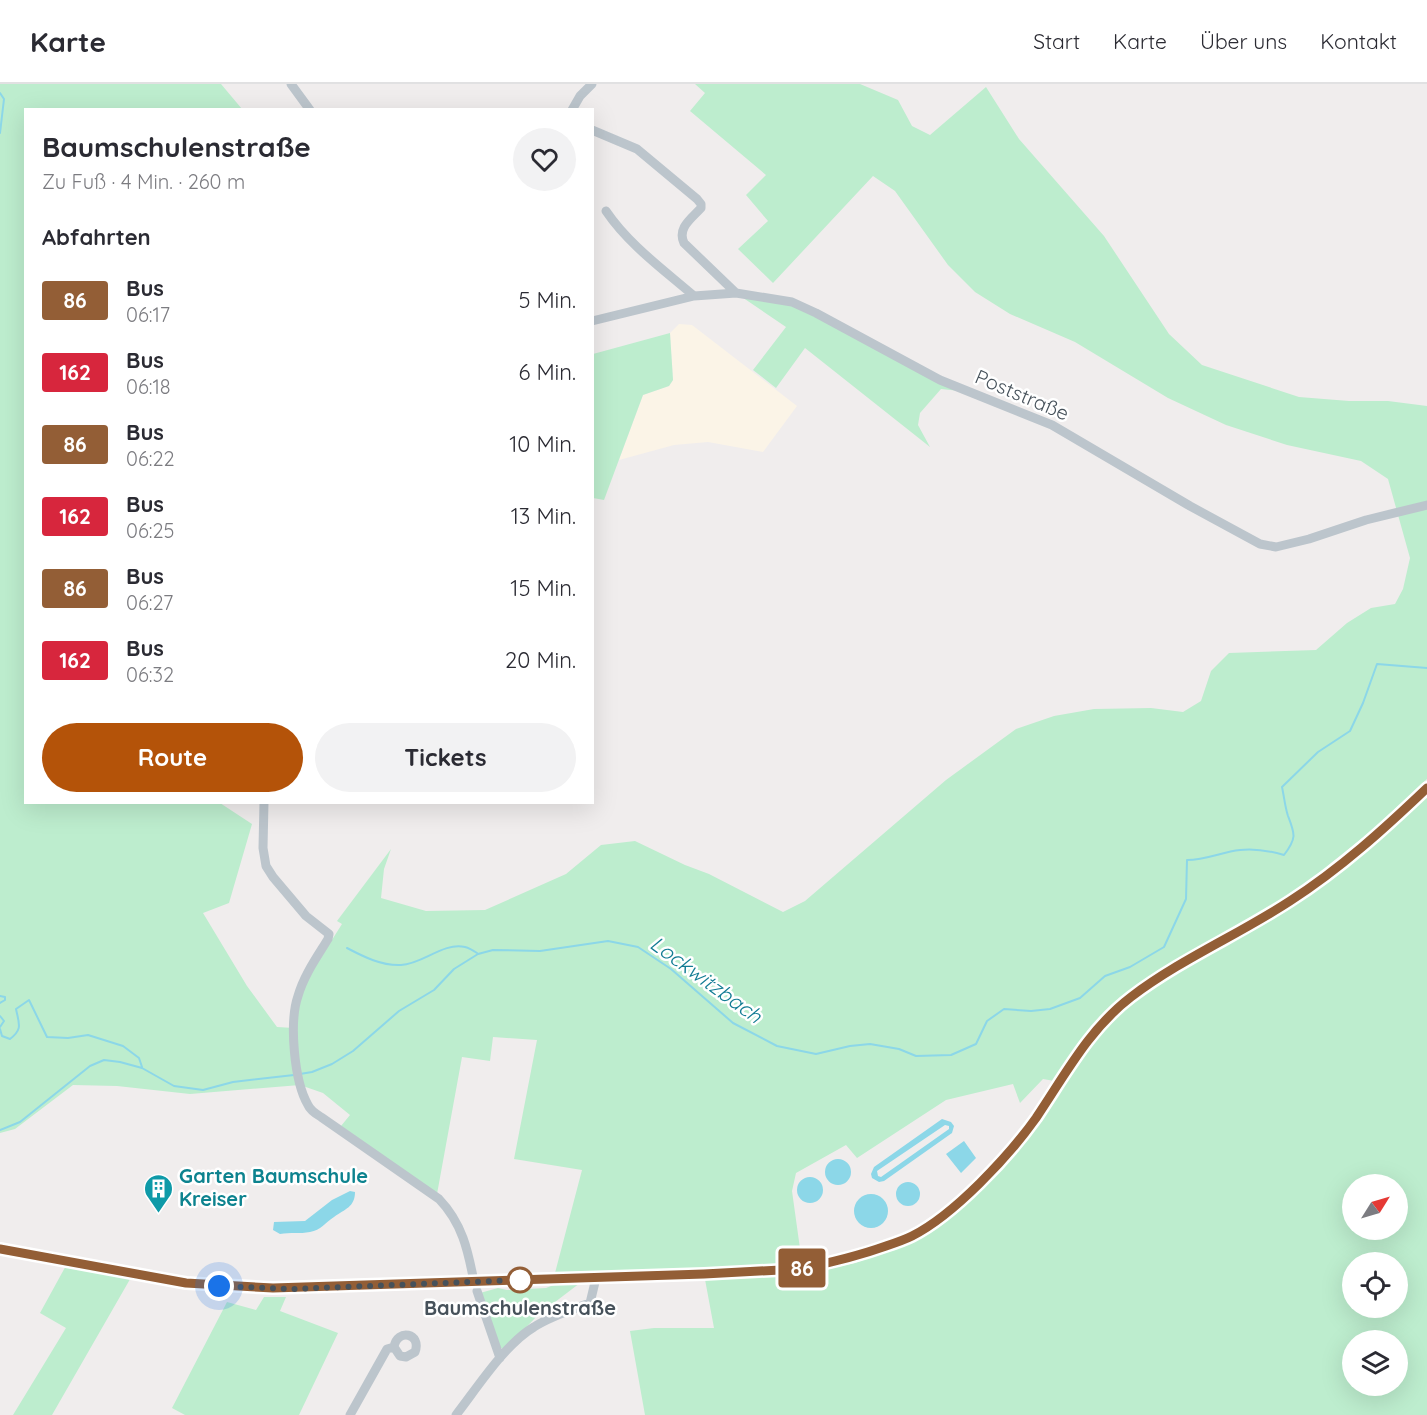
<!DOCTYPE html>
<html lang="de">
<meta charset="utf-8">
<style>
body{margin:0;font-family:Quicksand,sans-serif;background:#f2f2f3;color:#2b2b33;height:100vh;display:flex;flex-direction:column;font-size:22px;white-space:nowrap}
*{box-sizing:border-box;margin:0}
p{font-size:20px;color:#7c7c81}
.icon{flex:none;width:33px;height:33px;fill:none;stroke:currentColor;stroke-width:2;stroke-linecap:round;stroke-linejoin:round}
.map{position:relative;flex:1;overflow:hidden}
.drawer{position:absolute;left:24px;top:24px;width:570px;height:696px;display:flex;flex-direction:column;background:#fff;border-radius:0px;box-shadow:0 6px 24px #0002}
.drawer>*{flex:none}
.badge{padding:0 12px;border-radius:4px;font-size:21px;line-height:39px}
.needle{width:39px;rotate:53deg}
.controls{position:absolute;left:1342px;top:1090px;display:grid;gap:12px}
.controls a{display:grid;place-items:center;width:66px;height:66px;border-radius:50%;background:#fff;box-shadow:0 6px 24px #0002;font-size:30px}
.you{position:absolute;width:30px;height:30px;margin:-15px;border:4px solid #fff;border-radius:50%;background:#1a73e8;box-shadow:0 0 0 9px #1a73e833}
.map>.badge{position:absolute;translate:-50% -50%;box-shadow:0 0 0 3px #fff}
h2{padding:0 18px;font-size:22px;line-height:54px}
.round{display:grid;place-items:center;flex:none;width:63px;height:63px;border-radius:32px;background:#f2f2f3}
.headline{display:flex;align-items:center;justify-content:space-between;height:102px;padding:0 18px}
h1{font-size:28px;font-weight:800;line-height:45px}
.button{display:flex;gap:12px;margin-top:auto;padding:12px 18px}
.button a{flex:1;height:69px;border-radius:36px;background:#b45309;color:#fff;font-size:24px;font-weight:800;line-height:69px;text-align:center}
.button a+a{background:#f2f2f3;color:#2b2b33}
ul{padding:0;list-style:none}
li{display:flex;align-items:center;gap:18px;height:72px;padding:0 18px}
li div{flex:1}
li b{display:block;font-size:22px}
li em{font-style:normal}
li .badge{min-width:66px;font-weight:700;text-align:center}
header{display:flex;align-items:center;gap:36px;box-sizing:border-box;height:84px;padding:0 30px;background:#fff;border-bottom:2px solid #e1e1e2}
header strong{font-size:28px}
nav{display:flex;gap:33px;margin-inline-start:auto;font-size:21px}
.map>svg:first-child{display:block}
.commercial{fill:#fbf4e7}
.green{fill:#bdedce;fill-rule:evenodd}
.water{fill:#8cd7e8;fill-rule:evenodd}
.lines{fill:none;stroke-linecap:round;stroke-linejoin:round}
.stream{stroke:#8cd7e8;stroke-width:2}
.minor{stroke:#bcc5cc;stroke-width:9}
.major{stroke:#aebecc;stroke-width:10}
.line-casing{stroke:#fff;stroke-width:14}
.line{stroke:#935e36;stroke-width:9}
.walk{stroke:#46515a;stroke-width:6;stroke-dasharray:0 10.8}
.stop-dot{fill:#fff;stroke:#935e36;stroke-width:3}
.labels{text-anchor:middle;stroke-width:5;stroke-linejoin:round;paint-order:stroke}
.street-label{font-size:20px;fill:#46515a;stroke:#fff}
.culture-label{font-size:20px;font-weight:bold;fill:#0d838f;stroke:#fff;text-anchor:start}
.stop-label{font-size:20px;font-weight:bold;fill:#46515a;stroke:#fff}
.water-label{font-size:21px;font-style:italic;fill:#127c94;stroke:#fff}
</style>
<header>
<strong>Karte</strong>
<nav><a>Start</a><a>Karte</a><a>Über uns</a><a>Kontakt</a></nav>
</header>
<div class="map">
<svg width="1427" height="1331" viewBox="0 0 1427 1331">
<rect width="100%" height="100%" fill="#f0eded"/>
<path class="commercial" d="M679 240 692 241 797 322 763 368 708 358 674 361 619 376 643 311 669 302 673 296 670 249Z"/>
<path class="green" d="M0 0H221L242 25 26 26V718L220 719 252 740 229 819 203 829 247 902 277 943 294 944 296 919 311 889 342 840 337 837 391 765 384 785 381 814 426 827 485 826 566 790 601 761 635 757 685 781 709 790 783 828 805 817 946 696 1016 645 1054 632 1094 625 1151 624 1183 628 1201 617 1211 587 1229 569 1316 566 1347 539 1371 524 1395 520 1403 505 1410 474 1388 395 1361 377 1287 361 1226 341 1168 314 1075 258 1010 230 975 208 948 181 895 107 873 92 773 199 738 165 768 137 746 111 766 91 690 27 705 9 695 0H860L898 16 912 42 930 51 986 3 1019 55 1104 152 1169 250 1202 281 1299 313 1349 317H1388L1427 322V695L1369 749 1331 779 1314 796 1322 800 1396 742 1427 712V1331H645L630 1247 654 1244H714L704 1190 799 1185 818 1187 855 1179 913 1158 955 1129 991 1095 1020 1064 1060 998 1043 995 1020 1019 1013 1000 946 1016 857 1074 846 1061 796 1089 792 1107 802 1179 744 1184 555 1189 582 1086 514 1075 537 956 493 953 490 977 462 973 437 1110 341 1042 350 1031 323 1009 300 1001 190 1010 117 1002 73 1001 15 1045 0 1049ZM1353 1101H1398V1146H1353ZM1353 1179H1398V1224H1353ZM1353 1257H1398V1302H1353Z
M736 209 792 218 970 308 941 305 920 329 918 341 930 363 805 264 776 304 753 286 786 243Z
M670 249 673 296 669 302 643 311 604 416 593 414V270Z
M68 1178 133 1190 52 1331H13L66 1244 40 1229Z
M580 1199 538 1231 508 1262 503 1265 498 1262 480 1209 498 1204 507 1206 546 1204 556 1200Z
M264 1213H286L280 1227 338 1249 299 1331H185L172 1324 227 1218 256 1226Z"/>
<path class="water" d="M942 1035 951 1038 954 1042 952 1049 884 1097 879 1098 872 1094 871 1090 874 1083ZM945 1041 949 1042V1045L881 1093 878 1092 877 1087Z
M964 1057 976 1074 961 1089 946 1070Z
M825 1088a13 13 0 1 1 26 0a13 13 0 1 1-26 0Z
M797 1106a13 13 0 1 1 26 0a13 13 0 1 1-26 0Z
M896 1110a12 12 0 1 1 24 0a12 12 0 1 1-24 0Z
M350 1107 355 1108C355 1123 345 1125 334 1133 325 1139 321 1146 310 1148 300 1150 290 1148 280 1150L273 1146 274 1138 305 1137 332 1116Z
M854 1127a17 17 0 1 1 34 0a17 17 0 1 1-34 0Z"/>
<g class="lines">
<path class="stream" d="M0 9 4 15 0 49
M347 864C364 873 382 882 401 881 423 880 443 858 465 863 469 864 474 867 477 869
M0 912 5 913V916L0 919
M0 932 4 937 0 943
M0 945 2 952 10 955C23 945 19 940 16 925L29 916 47 953 68 954 88 951 123 962 139 974 142 983
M300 990 312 988 332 980 353 967 399 927 434 906 454 885 478 870 493 866 540 867 608 857 638 863 671 885 733 939 777 962 816 970 850 962 870 960 899 965 916 972 951 971 976 960 987 937 1004 925 1031 927 1050 925 1080 914 1105 892 1130 883 1164 863 1186 815 1187 776C1206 776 1222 768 1240 766 1255 764 1270 767 1284 771 1297 754 1295 750 1288 732 1285 723 1284 712 1282 703L1318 668 1350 647 1363 619 1377 580 1427 584
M0 1046 20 1038 90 982 104 976 120 978 142 984 174 1002 203 1006 233 998 294 991"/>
<path class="minor" d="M291 0 310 26
M572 26 580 12 592 0
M592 46 637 65 697 115 701 120V124C691 135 677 144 684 159L736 209
M606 127C629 161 664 186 694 212
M592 237 694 212 736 209 792 218 816 229 940 296 1052 341 1190 422 1260 460 1276 463 1309 455 1366 436 1427 421
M264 718 263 764 266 782 273 793 306 832 329 850 328 855C317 873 304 891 298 912 289 938 294 997 308 1021 310 1026 316 1030 321 1033L439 1115C462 1139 468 1166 474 1198
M477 1207 500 1274
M350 1331 387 1265 394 1263C397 1244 422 1249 415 1268L406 1273 400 1272 394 1263
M456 1331C477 1304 505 1260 534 1243 551 1232 571 1226 590 1219L596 1194"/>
<path class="major" d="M0 1165 186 1199 292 1205 799 1185C829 1180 858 1172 886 1162 895 1159 904 1156 912 1152 954 1131 1009 1073 1036 1034 1065 991 1089 945 1131 913 1181 875 1238 851 1290 817 1340 785 1384 745 1427 704"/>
</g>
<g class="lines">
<defs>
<path id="line" d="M0 1165 186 1199 273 1204 704 1190 799 1185C829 1179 858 1172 886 1162 895 1159 904 1156 912 1152 954 1131 1009 1072 1036 1034 1065 991 1089 945 1131 913 1181 875 1238 851 1290 817 1340 785 1384 745 1427 704"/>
</defs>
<use href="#line" class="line-casing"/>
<use href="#line" class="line"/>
<path class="walk" d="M219 1202 292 1205 520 1196"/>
</g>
<defs>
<symbol id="building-pin" viewBox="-11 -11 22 30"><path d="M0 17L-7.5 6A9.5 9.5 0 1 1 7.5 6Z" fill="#0f9aa8" stroke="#fff"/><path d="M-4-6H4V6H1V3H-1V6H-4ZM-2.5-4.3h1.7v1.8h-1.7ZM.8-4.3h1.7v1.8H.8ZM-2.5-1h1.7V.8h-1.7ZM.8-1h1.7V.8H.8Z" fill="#fff"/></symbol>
</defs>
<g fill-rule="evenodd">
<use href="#building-pin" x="142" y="1088" width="33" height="45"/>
</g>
<circle class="stop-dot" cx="520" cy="1196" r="12"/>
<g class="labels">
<g class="street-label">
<text transform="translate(1022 311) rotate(23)" y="7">Poststraße</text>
</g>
<g class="culture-label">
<text x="179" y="1099">Garten Baumschule<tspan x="179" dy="23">Kreiser</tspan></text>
</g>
<g class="stop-label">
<text x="520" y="1231">Baumschulenstraße</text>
</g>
<g class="water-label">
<text transform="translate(706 896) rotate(36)" y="7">Lockwitzbach</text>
</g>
</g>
</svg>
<div class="controls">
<a><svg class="needle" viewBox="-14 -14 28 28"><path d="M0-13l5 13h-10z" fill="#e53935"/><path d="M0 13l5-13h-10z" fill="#7c7c81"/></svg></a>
<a><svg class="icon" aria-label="locate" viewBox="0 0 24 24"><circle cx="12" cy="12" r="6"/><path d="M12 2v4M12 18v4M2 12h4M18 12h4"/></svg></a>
<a><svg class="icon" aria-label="layers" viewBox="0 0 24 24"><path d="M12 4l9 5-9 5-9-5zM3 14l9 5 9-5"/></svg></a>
</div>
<div class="you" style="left:219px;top:1202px"></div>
<b class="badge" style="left:802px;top:1184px;background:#935e36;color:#fff">86</b>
<section class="drawer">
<div class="headline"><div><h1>Baumschulenstraße</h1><p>Zu Fuß · 4 Min. · 260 m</p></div><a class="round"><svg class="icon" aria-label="heart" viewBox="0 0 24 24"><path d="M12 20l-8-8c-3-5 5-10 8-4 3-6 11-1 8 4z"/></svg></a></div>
<h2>Abfahrten</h2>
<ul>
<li><span class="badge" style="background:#935e36;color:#fff">86</span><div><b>Bus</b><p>06:17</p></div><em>5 Min.</em></li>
<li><span class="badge" style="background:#d7263d;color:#fff">162</span><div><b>Bus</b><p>06:18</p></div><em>6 Min.</em></li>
<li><span class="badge" style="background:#935e36;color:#fff">86</span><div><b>Bus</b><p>06:22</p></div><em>10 Min.</em></li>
<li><span class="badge" style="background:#d7263d;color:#fff">162</span><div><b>Bus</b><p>06:25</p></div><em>13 Min.</em></li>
<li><span class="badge" style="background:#935e36;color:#fff">86</span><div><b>Bus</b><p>06:27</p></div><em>15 Min.</em></li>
<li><span class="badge" style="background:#d7263d;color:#fff">162</span><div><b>Bus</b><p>06:32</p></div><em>20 Min.</em></li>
</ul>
<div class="button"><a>Route</a><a>Tickets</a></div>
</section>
</div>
